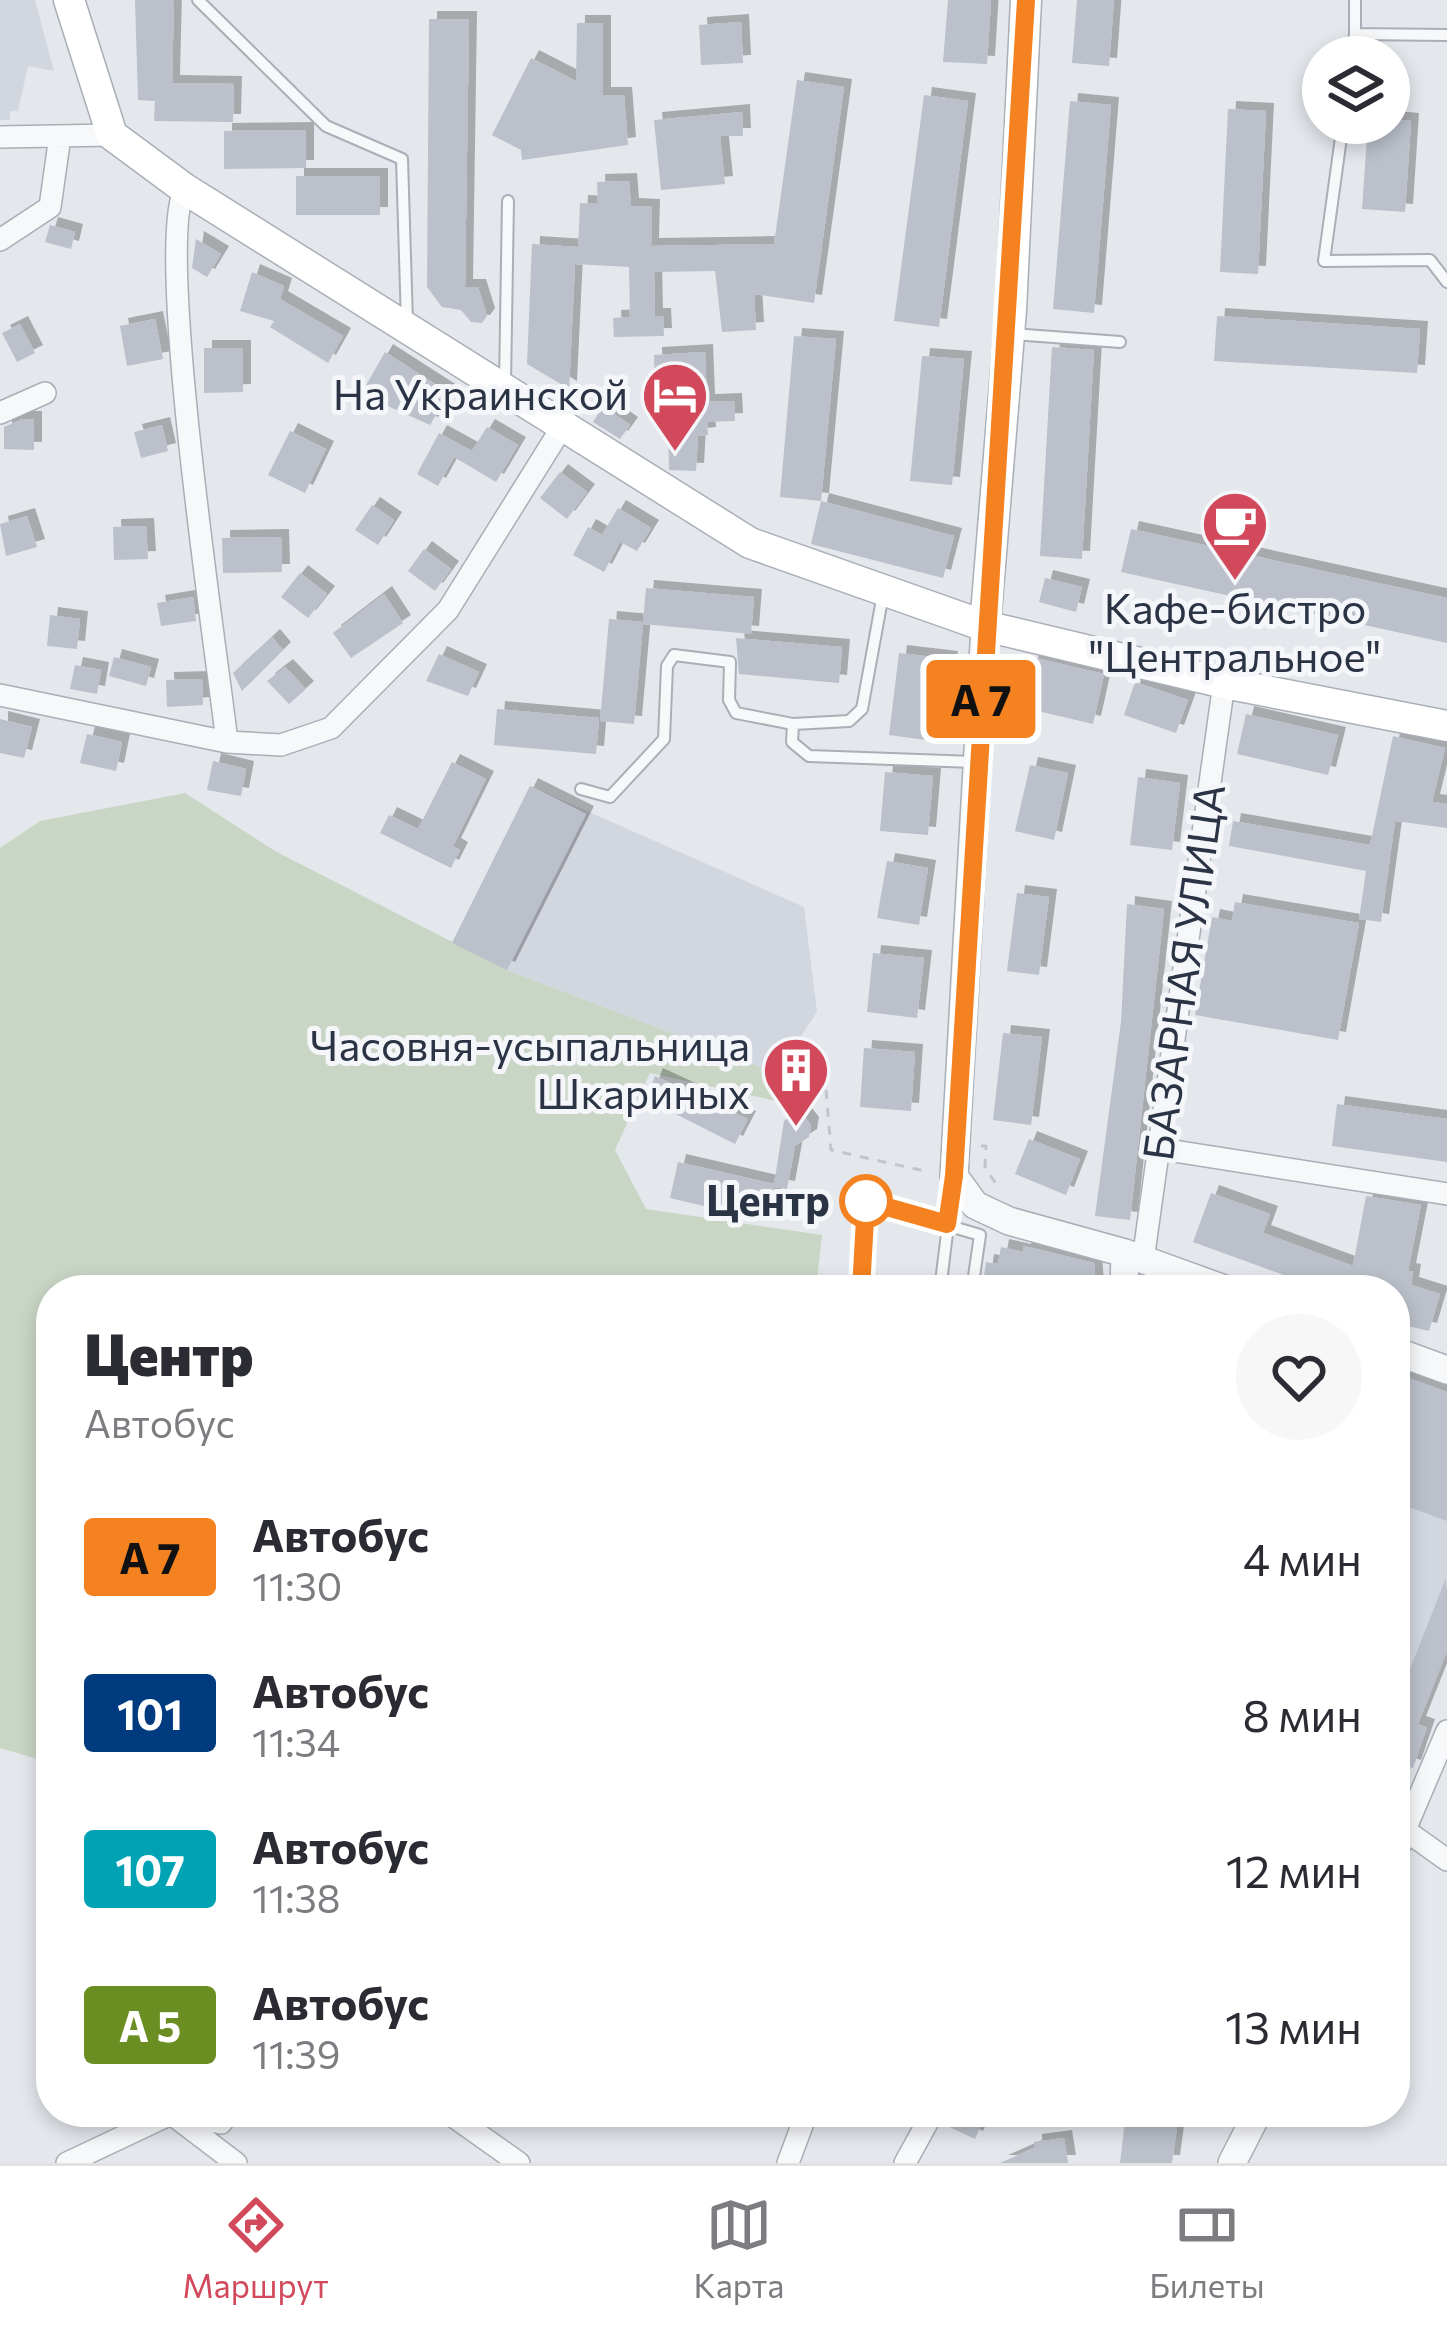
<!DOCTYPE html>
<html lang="ru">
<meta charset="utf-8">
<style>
body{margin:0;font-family:Commissioner,sans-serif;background:#f7f7f7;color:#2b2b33;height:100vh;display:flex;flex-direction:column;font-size:45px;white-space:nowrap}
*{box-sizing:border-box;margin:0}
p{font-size:39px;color:#7c7c81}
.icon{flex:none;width:66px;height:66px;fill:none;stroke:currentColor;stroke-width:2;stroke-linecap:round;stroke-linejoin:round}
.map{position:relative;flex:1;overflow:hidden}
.sheet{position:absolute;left:36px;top:1275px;width:1374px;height:852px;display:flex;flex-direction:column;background:#fff;border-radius:48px;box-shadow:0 6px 18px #0003}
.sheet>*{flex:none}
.badge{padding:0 24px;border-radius:9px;font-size:42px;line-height:78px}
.fabs{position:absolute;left:1302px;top:36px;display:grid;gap:24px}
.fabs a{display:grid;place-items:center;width:108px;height:108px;border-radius:50%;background:#fff;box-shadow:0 6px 18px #0003;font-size:60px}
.map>.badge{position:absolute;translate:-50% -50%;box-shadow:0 0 0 6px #fff}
.round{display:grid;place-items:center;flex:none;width:126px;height:126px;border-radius:63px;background:#f7f7f7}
.overview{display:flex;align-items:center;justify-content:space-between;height:204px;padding:0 48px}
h1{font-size:57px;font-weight:800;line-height:90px}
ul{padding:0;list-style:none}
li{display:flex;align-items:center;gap:36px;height:156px;padding:0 48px}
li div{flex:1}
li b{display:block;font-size:45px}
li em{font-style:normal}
li .badge{min-width:132px;font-weight:700;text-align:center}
.tab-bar{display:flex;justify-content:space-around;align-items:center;height:168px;border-top:3px solid #e1e1e2;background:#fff;font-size:33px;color:#7c7c81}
.tab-bar a{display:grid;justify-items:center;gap:6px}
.tab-bar .selected{color:#d1495b}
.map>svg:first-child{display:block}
.built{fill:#d2d6de}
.green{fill:#c9d6c5}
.building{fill:#bbc0ca;filter:url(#shadow)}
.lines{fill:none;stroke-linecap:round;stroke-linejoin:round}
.service-casing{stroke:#a9aeb7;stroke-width:14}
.minor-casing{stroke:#a9aeb7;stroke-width:24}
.tertiary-casing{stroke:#a9aeb7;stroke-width:30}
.secondary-casing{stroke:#a9aeb7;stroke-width:33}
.path{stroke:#c2c5cb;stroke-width:3;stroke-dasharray:9 9;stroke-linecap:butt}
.service{stroke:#f7f8fa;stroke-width:10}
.minor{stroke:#f7f8fa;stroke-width:21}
.tertiary{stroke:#f7f8fa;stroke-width:27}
.secondary{stroke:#fff;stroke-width:30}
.line-casing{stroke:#fff;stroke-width:27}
.line{stroke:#f58220;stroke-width:18}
.stop-dot{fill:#fff;stroke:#f58220;stroke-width:6}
.labels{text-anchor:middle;stroke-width:10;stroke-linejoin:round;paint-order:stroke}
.poi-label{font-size:42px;fill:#2b3445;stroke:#f4f6f9;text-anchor:end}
.street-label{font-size:42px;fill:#2b3445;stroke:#f4f6f9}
.stop-label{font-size:42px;font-weight:bold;fill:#2b3445;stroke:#f4f6f9;text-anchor:end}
</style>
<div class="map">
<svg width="1447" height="2163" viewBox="0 0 1447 2163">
<defs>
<filter id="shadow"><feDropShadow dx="8" dy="-8" stdDeviation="0" flood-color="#0004"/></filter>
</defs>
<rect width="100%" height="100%" fill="#e4e7ec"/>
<path class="built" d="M0 0H35L54 71 28 66 18 111H10V120H0Z
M530 786 804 907 817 1012 776 1073 507 970 452 943Z
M1395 1373 1447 1392V1651L1418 1723 1427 1727 1413 1768 1395 1765Z"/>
<path class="green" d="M185 793 275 851 507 970 776 1073V1101L650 1073 615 1150 646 1209 822 1235 816 1290H51V1763L0 1748V848L40 821Z"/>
<path class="building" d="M135 0H174L172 83 234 84 233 122 154 121 155 101 138 100Z
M948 0H991L987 64 943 62Z
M1077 0H1114L1109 66 1072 63Z
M429 19H469L465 287H478L487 316 482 323 471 322 461 310 442 307 427 287Z
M741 22 743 63 701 65 699 25Z
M577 23H603V95H624L628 145 522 160 521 150 492 135 531 58 576 81Z
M797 80 844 87 814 303 754 294 756 330 722 332 715 271 654 272 655 316H663L664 336 614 337 613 318 630 317 629 267 575 264 569 389 527 364 532 244 578 247 580 203 598 204 597 182 629 181 631 206 652 207 651 246 774 244Z
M924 95 968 101 939 327 894 321Z
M1070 101 1111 105 1094 313 1053 309Z
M1228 109 1266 111 1258 274 1220 272Z
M742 112 743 136H720L725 184 661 190 654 120Z
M1389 119 1411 121 1405 212 1362 209 1368 123Z
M306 130V168L224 169V131Z
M296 176H380V215H296Z
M50 225 75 232 71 249 45 242Z
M196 239 221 254 207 277 192 268Z
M252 272 284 286 280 299 343 336 328 363 270 327 274 321 240 311Z
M1217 316 1420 329 1417 373 1214 361Z
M155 319 163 359 127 366 120 326Z
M20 324 35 353 17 362 2 333Z
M794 336 836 339 821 501 780 497Z
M1052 347 1094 350 1082 559 1040 556Z
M204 348H243V392L204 393Z
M385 352 449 393 430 425 361 394Z
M705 352 707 402 734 401 735 421 707 422 708 435 698 436 696 471 669 470 668 419 681 420 680 383 655 384 654 355Z
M922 356 964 359 952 485 910 481Z
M603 406 630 425 620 439 593 422Z
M23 419H34V450L4 449V427Z
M162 425 168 451 141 458 134 432Z
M487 427 518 445 496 482 454 457 438 486 417 474 439 433 472 451Z
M290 431 326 449 305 493 268 475Z
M560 472 587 492 567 519 540 498Z
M821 501 954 536 943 578 811 544Z
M372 505 394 520 378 545 355 530Z
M618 508 651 528 637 551 620 542 604 572 573 555 588 527 602 535Z
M27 516 37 547 6 556 0 524Z
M146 526 148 559 114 560 113 527Z
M1131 529 1447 598V643L1121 572Z
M281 537 282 572 223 573 222 538Z
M424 549 451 569 435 591 408 571Z
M300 573 327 594 308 618 281 597Z
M1045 578 1082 587 1076 612 1039 602Z
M646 588 754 597 751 634 643 624 634 724 600 721 609 619 643 622Z
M384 594 403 623 351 658 333 633Z
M193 597 196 621 161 626 157 603Z
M50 615 80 619 77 649 47 646Z
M272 637 283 650 242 691 233 673Z
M736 638 842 647 839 683 739 674Z
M899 653 950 659 940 742 889 735Z
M439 654 479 672 468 696 426 681Z
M114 657 151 667 146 686 109 676Z
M1032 657 1104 674 1093 724 1021 707Z
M75 665 101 670 97 694 70 689Z
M285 667 306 689 289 704 267 681Z
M202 679 203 705 167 707 166 680Z
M1135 682 1188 700 1176 733 1124 715Z
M497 709 599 718 596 754 494 745Z
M1246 714 1338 735 1328 775 1237 754Z
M0 719 32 727 24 758 0 753Z
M87 734 122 742 116 771 80 763Z
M1393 736 1445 748 1432 802 1447 804V828L1395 821 1381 922 1359 919 1366 871 1229 846 1233 821 1370 845Z
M213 761 246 769 241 796 207 790Z
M452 762 486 779 453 846 460 850 451 868 380 833 389 815 418 829Z
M1030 765 1068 773 1054 840 1015 831Z
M885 772 933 776 928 835 880 831Z
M1138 777 1180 783 1172 850 1130 845Z
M530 786 586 814 507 970 452 943Z
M887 861 928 868 919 925 877 918Z
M1017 893 1049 897 1039 975 1007 971Z
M1235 902 1359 923 1338 1040 1195 1015 1212 917 1232 921Z
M1127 904 1164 909 1130 1220 1095 1216 1121 1022Z
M873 953 924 958 917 1018 867 1012Z
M1003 1033 1042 1037 1031 1125 993 1120Z
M864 1048 915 1052 911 1111 860 1107Z
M655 1076 748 1119 735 1144 646 1099Z
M1337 1104 1447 1119V1162L1332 1146Z
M793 1113 804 1116 811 1125 809 1137 795 1146 787 1189 775 1187 768 1221 670 1198 678 1162 774 1184 784 1121Z
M1029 1139 1080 1159 1066 1195 1015 1174Z
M1211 1193 1270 1214 1263 1233 1353 1266 1366 1196 1421 1205 1408 1271 1413 1272 1411 1285 1440 1294 1429 1331 1395 1323V1290H1325L1193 1242Z
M1024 1246 1094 1263 1096 1290H982L986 1262 998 1264 1001 1247 1023 1252Z
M1395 1373 1447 1392V1521L1395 1502Z
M1446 1578 1447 1651 1418 1724 1427 1727 1413 1768 1395 1762V1707Z
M951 2112H987L975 2139 945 2125Z
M1126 2112H1179L1172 2163H1120Z
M1064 2138 1068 2163H1000L1034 2148V2142Z"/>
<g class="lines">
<defs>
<path id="service" d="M198 0 326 126 402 159 407 322
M1355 0V34L1447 35
M1352 57 1355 34
M1343 123 1324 261 1430 260 1447 282
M1013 334 1120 342
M505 384 508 201
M883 594 862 709 849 721 793 724 792 742 809 756 974 762
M581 789 610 797 664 739 667 666 674 655 730 662 729 700 736 713 793 724
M861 1290 865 1201 980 1235 972 1290
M940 1290 953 1185"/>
<path id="minor" d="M0 137 112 135
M185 189C154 243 217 654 227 742
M0 240 50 207 60 136
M0 413 45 393
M0 695 227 742 281 745 331 728 448 610 564 424
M1161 1149 1447 1194
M1143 1260 1224 683
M1447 1731 1405 1830 1447 1860
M447 2112 519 2163
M174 2116 236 2163
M67 2163 171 2114 221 2123 230 2112
M788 2163 807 2112
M905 2163 933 2112"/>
<path id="tertiary" d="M985 626 954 1176 975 1205 1009 1221 1125 1253 1227 1290
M1124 1290 1125 1253
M1395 1351 1447 1370
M1395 1825 1405 1830 1395 1848
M1232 2163 1258 2112"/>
<path id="secondary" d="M69 0 112 135 185 189 750 543 985 626 1224 683 1447 726
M985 626 1011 310 1026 0"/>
</defs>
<use href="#service" class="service-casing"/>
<use href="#minor" class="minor-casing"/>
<use href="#tertiary" class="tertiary-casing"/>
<use href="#secondary" class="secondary-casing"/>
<path class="path" d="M823 1054 831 1150 929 1172
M981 1146H986L985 1168 999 1188
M1249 1282 1272 1290"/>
<use href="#service" class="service"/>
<use href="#minor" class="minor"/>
<use href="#tertiary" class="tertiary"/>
<use href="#secondary" class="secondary"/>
</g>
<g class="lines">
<defs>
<path id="line" d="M861 1290 866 1201 947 1224 954 1176 1026 0"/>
</defs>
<use href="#line" class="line-casing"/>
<use href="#line" class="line"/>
</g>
<defs>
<symbol id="hotel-pin" viewBox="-11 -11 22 30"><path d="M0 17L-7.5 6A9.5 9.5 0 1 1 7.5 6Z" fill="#d1495b" stroke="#f4f6f9"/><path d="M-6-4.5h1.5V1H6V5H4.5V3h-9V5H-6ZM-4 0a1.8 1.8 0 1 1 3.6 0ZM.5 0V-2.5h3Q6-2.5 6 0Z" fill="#fff"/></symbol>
<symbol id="cafe-pin" viewBox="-11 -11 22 30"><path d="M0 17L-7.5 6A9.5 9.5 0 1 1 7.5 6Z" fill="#d1495b" stroke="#f4f6f9"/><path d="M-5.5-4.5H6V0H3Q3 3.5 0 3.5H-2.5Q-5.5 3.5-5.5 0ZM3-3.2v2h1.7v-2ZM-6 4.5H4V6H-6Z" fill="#fff"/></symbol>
<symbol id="building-pin" viewBox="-11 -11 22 30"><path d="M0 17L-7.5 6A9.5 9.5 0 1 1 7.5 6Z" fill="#d1495b" stroke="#f4f6f9"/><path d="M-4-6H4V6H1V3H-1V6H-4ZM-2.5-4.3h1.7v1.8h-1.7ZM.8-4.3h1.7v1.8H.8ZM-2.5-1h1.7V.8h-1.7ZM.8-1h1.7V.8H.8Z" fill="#fff"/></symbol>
</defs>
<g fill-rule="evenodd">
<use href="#hotel-pin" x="637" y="357" width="76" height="104"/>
<use href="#cafe-pin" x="1197" y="486" width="76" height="104"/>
<use href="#building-pin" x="758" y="1032" width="76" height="104"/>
</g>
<circle class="stop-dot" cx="866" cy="1201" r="24"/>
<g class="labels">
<g class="poi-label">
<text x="628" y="410">На Украинской</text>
<text x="1235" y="624" text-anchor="middle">Кафе‐бистро<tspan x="1235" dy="48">"Центральное"</tspan></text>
<text x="750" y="1061">Часовня-усыпальница<tspan x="750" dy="48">Шкариных</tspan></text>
</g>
<g class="street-label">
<text transform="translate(1184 972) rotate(-82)" y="15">БАЗАРНАЯ УЛИЦА</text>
</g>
<g class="stop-label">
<text x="830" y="1216">Центр</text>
</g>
</g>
</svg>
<div class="fabs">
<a><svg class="icon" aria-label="layers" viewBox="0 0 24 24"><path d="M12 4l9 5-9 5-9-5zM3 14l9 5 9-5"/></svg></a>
</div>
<b class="badge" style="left:981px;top:699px;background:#f58220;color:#111">A 7</b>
<section class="sheet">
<div class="overview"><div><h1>Центр</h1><p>Автобус</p></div><a class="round"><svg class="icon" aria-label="heart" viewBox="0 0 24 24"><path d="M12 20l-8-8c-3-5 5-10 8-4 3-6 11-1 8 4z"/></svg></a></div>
<ul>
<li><span class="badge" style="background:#f58220;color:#111">A 7</span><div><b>Автобус</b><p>11:30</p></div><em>4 мин</em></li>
<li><span class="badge" style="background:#003b80;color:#fff">101</span><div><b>Автобус</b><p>11:34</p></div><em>8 мин</em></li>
<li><span class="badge" style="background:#00a3b4;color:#fff">107</span><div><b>Автобус</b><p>11:38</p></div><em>12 мин</em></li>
<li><span class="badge" style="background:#6b8e23;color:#fff">A 5</span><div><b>Автобус</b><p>11:39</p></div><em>13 мин</em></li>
</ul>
</section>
</div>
<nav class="tab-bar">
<a class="selected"><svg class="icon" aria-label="directions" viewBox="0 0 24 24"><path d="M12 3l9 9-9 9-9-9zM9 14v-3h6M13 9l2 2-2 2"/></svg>Маршрут</a>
<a><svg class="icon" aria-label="map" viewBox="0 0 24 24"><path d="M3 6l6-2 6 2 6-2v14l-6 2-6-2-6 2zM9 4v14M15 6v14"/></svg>Карта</a>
<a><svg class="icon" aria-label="tickets" viewBox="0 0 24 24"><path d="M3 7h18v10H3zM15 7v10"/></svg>Билеты</a>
</nav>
